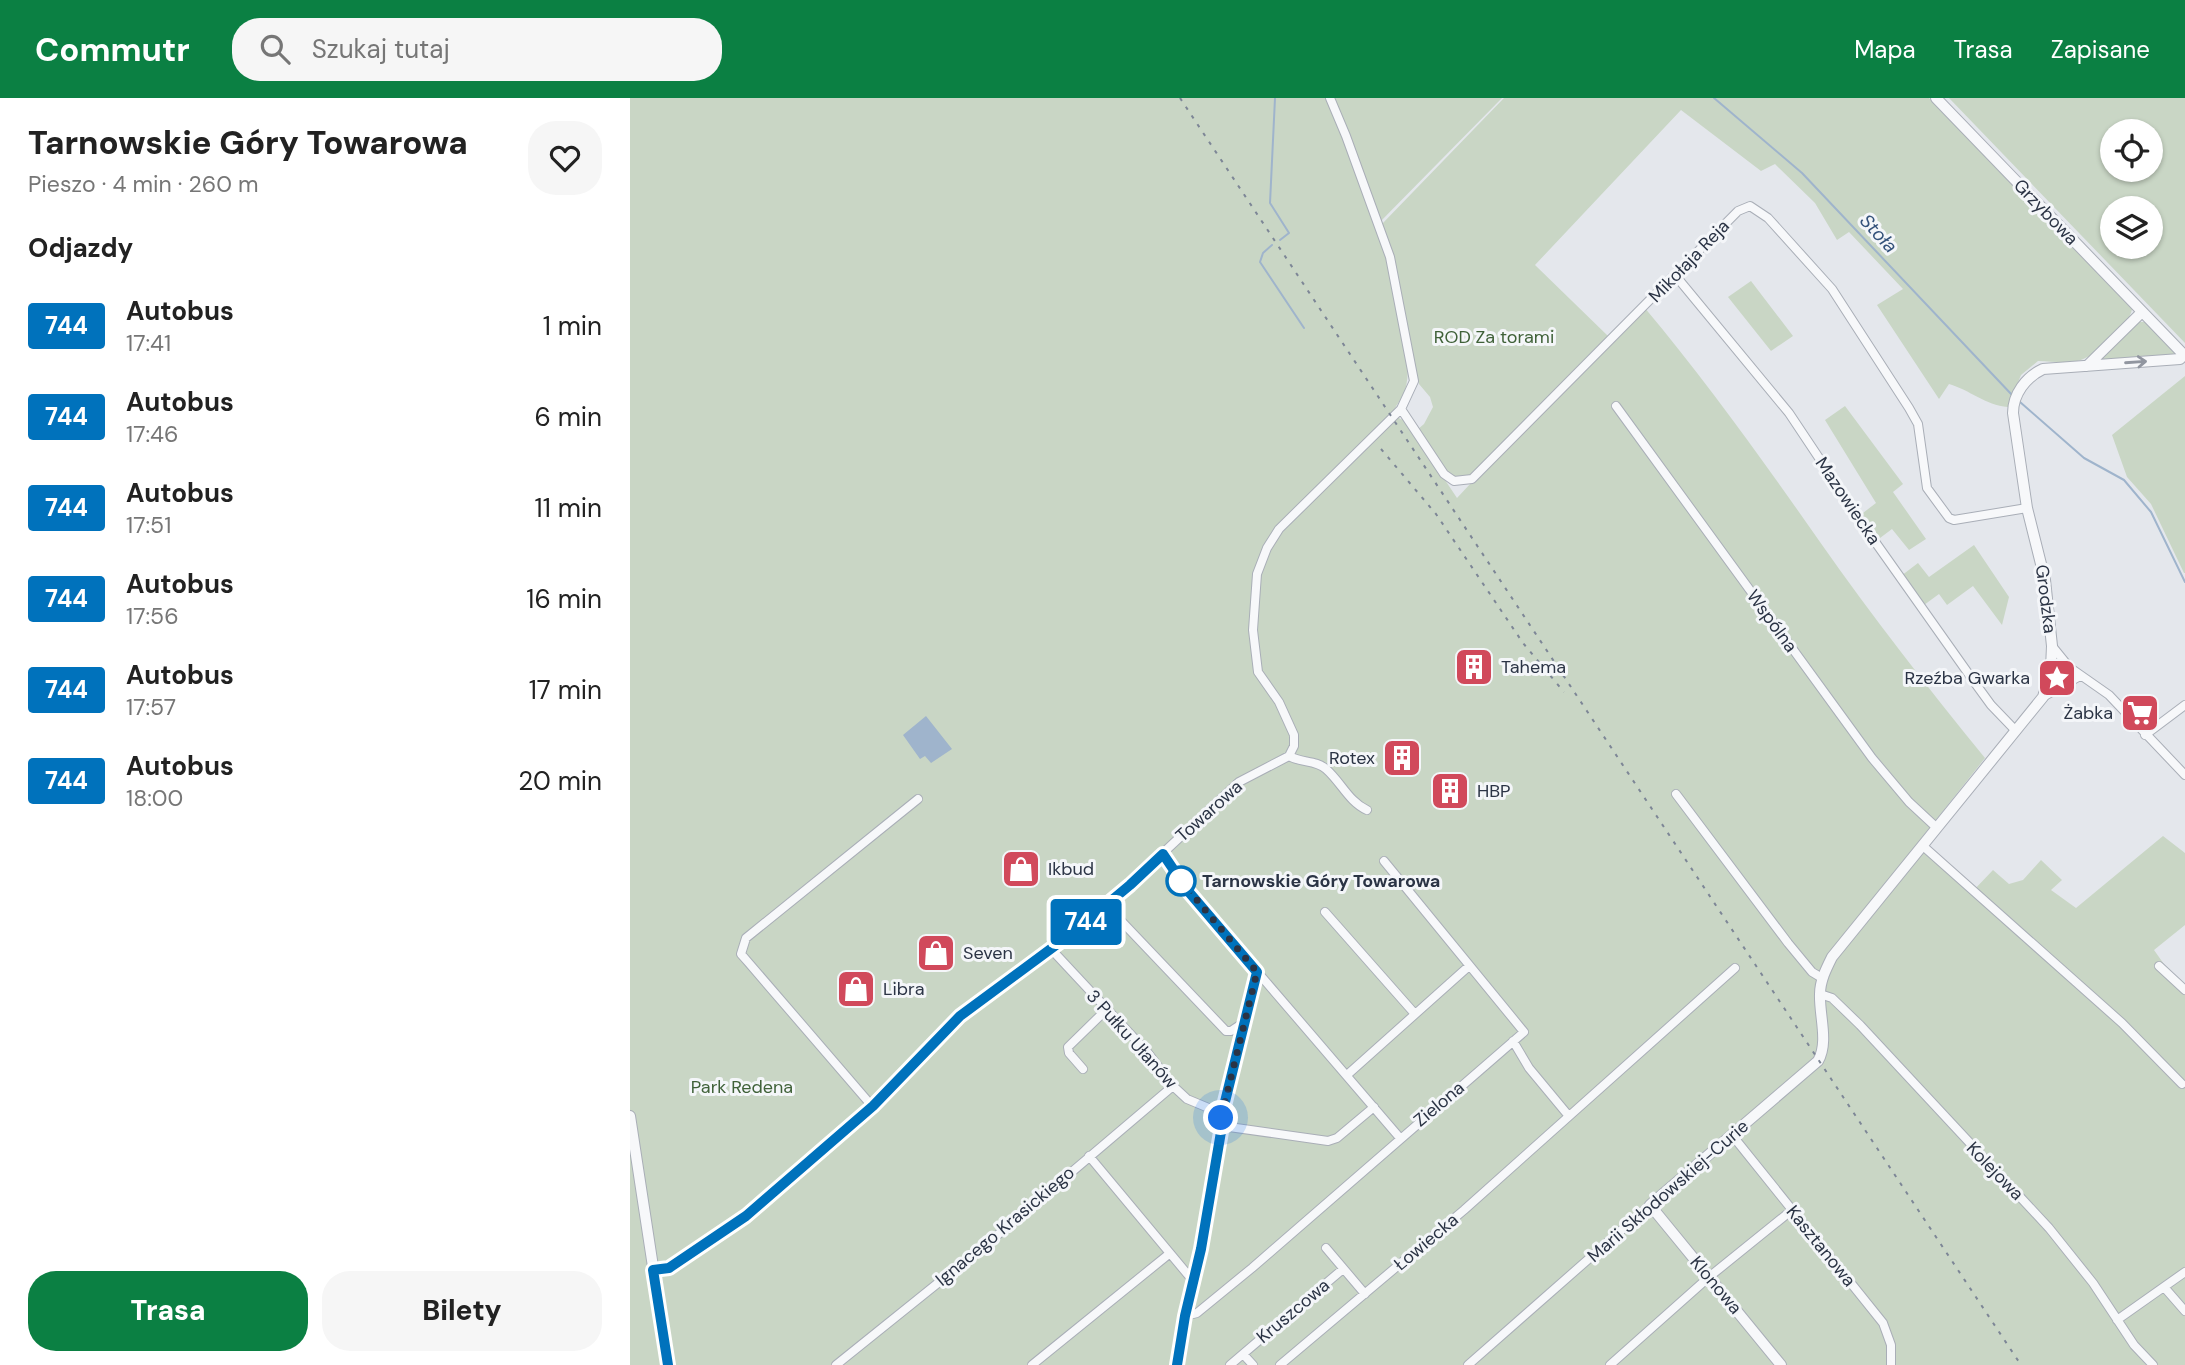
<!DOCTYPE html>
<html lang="pl">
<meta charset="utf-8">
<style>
body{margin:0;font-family:"DM Sans",sans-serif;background:#f6f6f6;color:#222;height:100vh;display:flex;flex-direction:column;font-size:26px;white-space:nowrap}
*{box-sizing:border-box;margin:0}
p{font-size:23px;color:#767676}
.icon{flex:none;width:38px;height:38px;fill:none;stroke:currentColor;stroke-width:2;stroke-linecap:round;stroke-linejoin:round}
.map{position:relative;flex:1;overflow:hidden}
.panel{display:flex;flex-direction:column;background:#fff;width:630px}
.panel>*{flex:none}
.badge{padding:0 14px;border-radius:5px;font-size:24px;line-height:46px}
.buttons{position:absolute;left:1470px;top:21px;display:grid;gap:14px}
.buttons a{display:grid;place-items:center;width:63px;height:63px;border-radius:50%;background:#fff;box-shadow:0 2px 5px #0004;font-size:35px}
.you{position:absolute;width:35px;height:35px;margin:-18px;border:5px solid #fff;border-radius:50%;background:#1a73e8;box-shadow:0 0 0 10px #1a73e833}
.map>.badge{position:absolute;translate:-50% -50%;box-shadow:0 0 0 4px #fff}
h2{padding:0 28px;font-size:26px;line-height:63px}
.round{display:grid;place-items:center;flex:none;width:74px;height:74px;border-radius:28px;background:#f6f6f6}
.headline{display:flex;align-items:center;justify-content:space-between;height:119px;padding:0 28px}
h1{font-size:33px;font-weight:800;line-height:52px}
.primary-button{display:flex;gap:14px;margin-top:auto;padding:14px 28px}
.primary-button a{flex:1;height:80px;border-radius:28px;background:#0b8043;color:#fff;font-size:28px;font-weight:800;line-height:80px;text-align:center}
.primary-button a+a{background:#f6f6f6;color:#222}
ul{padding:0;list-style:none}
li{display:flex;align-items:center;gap:21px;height:91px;padding:0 28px}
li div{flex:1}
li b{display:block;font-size:26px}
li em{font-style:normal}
li .badge{min-width:77px;font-weight:700;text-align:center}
header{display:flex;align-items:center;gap:42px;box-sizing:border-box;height:98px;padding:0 35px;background:#0b8043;color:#fff}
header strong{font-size:33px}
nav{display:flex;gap:38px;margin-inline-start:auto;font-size:24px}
.search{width:490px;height:63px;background:#f6f6f6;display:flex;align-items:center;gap:18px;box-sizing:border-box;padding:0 24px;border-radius:28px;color:#767676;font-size:26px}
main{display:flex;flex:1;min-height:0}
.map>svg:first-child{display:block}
.green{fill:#c9d6c5;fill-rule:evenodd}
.water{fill:#9fb4cc}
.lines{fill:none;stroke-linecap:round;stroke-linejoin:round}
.stream{stroke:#9fb4cc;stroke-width:2}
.minor-casing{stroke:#a9aeb7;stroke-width:10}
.tertiary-casing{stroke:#a9aeb7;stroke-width:12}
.minor{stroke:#f7f8fa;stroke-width:8}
.tertiary{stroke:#f7f8fa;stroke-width:10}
.rail{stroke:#7d8696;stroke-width:2;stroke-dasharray:3.5 7;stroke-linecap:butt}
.oneway{stroke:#9196a0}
.line-casing{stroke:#fff;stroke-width:16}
.line{stroke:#0072bc;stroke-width:10}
.walk{stroke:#2b3445;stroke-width:7;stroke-dasharray:0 12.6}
.stop-dot{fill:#fff;stroke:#0072bc;stroke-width:3.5}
.labels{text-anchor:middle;stroke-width:6;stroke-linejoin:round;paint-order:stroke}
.street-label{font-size:18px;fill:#2b3445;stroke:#f4f6f9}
.park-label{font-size:18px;fill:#3f6138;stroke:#f4f6f9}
.poi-label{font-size:18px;fill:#2b3445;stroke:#f4f6f9;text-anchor:start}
.stop-label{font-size:18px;font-weight:bold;fill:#2b3445;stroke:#f4f6f9;text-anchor:start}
.water-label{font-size:19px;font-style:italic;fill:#34527a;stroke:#f4f6f9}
</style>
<header>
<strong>Commutr</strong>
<div class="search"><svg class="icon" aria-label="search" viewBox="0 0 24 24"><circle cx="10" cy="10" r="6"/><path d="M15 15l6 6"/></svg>Szukaj tutaj</div>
<nav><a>Mapa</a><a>Trasa</a><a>Zapisane</a></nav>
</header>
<main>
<section class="panel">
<div class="headline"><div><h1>Tarnowskie Góry Towarowa</h1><p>Pieszo · 4 min · 260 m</p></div><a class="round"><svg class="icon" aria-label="heart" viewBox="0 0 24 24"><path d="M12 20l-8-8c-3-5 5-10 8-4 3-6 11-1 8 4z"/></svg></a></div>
<h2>Odjazdy</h2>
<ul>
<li><span class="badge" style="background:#0072bc;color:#fff">744</span><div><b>Autobus</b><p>17:41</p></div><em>1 min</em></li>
<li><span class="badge" style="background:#0072bc;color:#fff">744</span><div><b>Autobus</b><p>17:46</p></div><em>6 min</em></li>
<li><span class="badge" style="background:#0072bc;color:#fff">744</span><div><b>Autobus</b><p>17:51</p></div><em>11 min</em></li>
<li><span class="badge" style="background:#0072bc;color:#fff">744</span><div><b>Autobus</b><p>17:56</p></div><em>16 min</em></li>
<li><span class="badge" style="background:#0072bc;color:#fff">744</span><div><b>Autobus</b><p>17:57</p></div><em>17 min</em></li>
<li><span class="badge" style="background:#0072bc;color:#fff">744</span><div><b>Autobus</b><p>18:00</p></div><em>20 min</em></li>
</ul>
<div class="primary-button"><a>Trasa</a><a>Bilety</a></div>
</section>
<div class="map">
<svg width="1555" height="1267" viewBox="0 0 1555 1267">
<rect width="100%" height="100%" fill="#e4e7ec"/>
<path class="green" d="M0 0H872L747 127C760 171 787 249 775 293 773 299 767 306 764 312L770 321 775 322 827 400 883 340 1014 209C1077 284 1134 364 1190 444 1242 518 1298 590 1355 660L1286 747 1342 794 1363 772 1379 786 1393 782 1411 762 1432 782 1421 792 1446 810 1533 738 1555 755V827L1524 852 1555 896V1267H0Z
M874 0H1299L1502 211C1500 227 1463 261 1447 263 1435 266 1420 263 1408 263L1391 277 1378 309C1355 307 1340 292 1319 286L1309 301 1247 207 1273 191 1219 134 1207 142 1185 105 1145 66 1131 73 1051 12 905 167 978 238 852 369 842 377 825 379 814 371 787 332 794 326 803 309 800 299 789 286 772 205 752 126Z
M1319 0H1555V245ZM1482 33H1521V72H1482ZM1482 110H1521V149H1482Z
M1121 183 1163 238 1141 253 1098 199Z
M1509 224H1516L1545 254 1542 258 1468 263Z
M1555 278V475H1554L1521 406 1497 379 1482 337Z
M1215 308 1273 386 1263 394 1296 441 1279 452 1262 431 1246 443 1229 418 1246 405 1195 322Z
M1344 447 1379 499 1372 527 1343 488 1317 507 1309 496 1294 507 1271 478 1288 465 1299 479Z"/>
<path class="water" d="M296 618 322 651 301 665 295 658 290 661 273 637Z"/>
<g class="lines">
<path class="stream" d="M645 0 640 105 659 135 650 142
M1084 0 1172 75 1383 298
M642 147 633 155 630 164 674 230
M1390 304 1454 360 1494 382 1521 414 1555 484"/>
<defs>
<path id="minor" d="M1045 177 1159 315 1241 438 1345 585 1361 607 1386 633
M986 308 1242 660 1279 704 1307 730
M771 311 814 376 824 383 842 381 1108 113 1120 108 1138 120 1202 191 1279 310 1288 326 1297 390 1319 420 1324 422 1397 410
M1422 548 1439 569 1479 597 1555 677
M1413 599 1450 578
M1515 637 1555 607
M659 658C671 665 686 662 696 671 711 684 719 704 737 712
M1046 696 1158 845 1182 874 1192 880
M1293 748 1492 925 1552 986
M533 756 558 793 770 1040
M476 807 596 933H601L616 923
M695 814 785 916
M421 851 518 955 543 988 557 1001 581 1011 591 1020
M1529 868 1555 892
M1190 896 1202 900 1230 927 1419 1130 1463 1185 1504 1247 1523 1267
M883 943 899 970 938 1017
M453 971 439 955 438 949 477 911
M717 977 839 868
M242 1008 118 864 111 856 116 840 288 701
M592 1028 698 1043 707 1040 744 1009
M1102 1037 1253 1225 1261 1247V1267
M459 1058 564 1184
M696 1150 735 1196
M23 1173 39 1169 116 1118 242 1008 330 918 393 873 488 797 609 684 659 658 664 648V637L649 604 628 574 623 532 627 476 637 450 649 431 771 311 784 283 760 159 716 38 700 0
M1534 1189 1555 1213
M555 1218 567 1215 622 1170 894 934 754 763
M1487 1222 1555 1174
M613 1256 623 1267
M206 1267 364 1140 543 988
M402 1267 539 1156
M546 1267 555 1218 571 1151 592 1028 591 1020 627 874
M600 1267 713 1171
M650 1267 834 1112 1105 870
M838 1267 1020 1107
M980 1267 1079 1179 1162 1112"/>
<path id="tertiary" d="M1306 0 1555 258
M1457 268 1512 214
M0 1018 38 1267
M1151 1267 1020 1107 1188 963C1199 944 1189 917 1190 896 1190 883 1196 871 1202 859L1413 599 1421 570 1422 548 1415 482 1397 410 1383 315C1383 296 1396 279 1413 271L1550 261 1554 257"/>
</defs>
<use href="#minor" class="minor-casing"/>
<use href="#tertiary" class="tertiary-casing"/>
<use href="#minor" class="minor"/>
<use href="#tertiary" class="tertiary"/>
<path class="rail" d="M550 0 1391 1267
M751 351 806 416 893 545 934 594"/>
</g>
<defs><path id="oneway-shaft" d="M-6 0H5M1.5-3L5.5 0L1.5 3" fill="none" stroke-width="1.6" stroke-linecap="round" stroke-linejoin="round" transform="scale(1.75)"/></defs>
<use class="oneway" href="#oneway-shaft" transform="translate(1506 264) rotate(-4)"/>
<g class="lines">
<defs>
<path id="line" d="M38 1267 23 1172 39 1170 116 1118 243 1008 330 918 445 833 500 787 533 756 558 793 627 874 591 1020 592 1028 571 1151 555 1218 547 1267"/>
</defs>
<use href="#line" class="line-casing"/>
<use href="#line" class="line"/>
<path class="walk" d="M551 783 627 874 591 1020"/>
</g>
<defs>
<symbol id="building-square" viewBox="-11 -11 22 22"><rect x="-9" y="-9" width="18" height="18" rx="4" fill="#d1495b" stroke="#f4f6f9"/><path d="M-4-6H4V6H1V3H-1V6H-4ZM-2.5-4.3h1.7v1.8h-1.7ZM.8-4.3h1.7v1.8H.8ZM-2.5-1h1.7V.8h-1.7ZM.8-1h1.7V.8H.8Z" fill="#fff"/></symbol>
<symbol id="sight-square" viewBox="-11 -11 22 22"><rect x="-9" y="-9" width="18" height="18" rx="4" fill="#d1495b" stroke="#f4f6f9"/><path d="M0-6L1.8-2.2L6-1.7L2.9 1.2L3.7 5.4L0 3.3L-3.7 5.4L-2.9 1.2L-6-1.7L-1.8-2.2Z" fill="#fff"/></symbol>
<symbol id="supermarket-square" viewBox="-11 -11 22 22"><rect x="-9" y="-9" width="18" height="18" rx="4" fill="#d1495b" stroke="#f4f6f9"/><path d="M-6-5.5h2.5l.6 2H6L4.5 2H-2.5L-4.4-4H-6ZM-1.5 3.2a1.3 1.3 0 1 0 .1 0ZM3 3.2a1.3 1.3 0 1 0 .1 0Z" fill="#fff"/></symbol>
<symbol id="shop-square" viewBox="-11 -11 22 22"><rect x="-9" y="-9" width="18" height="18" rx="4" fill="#d1495b" stroke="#f4f6f9"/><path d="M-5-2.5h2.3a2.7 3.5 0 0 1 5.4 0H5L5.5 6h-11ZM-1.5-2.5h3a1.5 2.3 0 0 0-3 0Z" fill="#fff"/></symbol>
</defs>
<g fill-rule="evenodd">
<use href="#building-square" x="822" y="547" width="44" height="44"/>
<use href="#sight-square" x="1405" y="558" width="44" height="44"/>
<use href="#supermarket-square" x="1488" y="593" width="44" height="44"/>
<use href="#building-square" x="750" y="638" width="44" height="44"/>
<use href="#building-square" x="798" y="671" width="44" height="44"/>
<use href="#shop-square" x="369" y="749" width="44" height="44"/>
<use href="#shop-square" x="284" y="833" width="44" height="44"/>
<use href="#shop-square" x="204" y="869" width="44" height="44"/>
</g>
<circle class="stop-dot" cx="551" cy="783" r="14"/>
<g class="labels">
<g class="street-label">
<text transform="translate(1416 114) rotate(46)" y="6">Grzybowa</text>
<text transform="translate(1059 163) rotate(-46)" y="6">Mikołaja Reja</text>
<text transform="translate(1218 403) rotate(56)" y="6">Mazowiecka</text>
<text transform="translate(1416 501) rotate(83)" y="6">Grodzka</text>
<text transform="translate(1142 523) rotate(54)" y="6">Wspólna</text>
<text transform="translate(579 713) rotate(-42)" y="6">Towarowa</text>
<text transform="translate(502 941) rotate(48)" y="6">3 Pułku Ułanów</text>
<text transform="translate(809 1006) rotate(-40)" y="6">Zielona</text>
<text transform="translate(1365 1073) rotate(46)" y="6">Kolejowa</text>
<text transform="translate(1038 1093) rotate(-41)" y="6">Marii Skłodowskiej-Curie</text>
<text transform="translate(375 1128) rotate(-40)" y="6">Ignacego Krasickiego</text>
<text transform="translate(796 1144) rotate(-40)" y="6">Łowiecka</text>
<text transform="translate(1191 1148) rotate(51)" y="6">Kasztanowa</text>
<text transform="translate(1086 1187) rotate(50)" y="6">Klonowa</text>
<text transform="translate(663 1213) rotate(-40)" y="6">Kruszcowa</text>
</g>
<g class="park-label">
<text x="864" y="245">ROD Za torami</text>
<text x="112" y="995">Park Redena</text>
</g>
<g class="poi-label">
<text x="871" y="575">Tahema</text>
<text x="1400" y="586" text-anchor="end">Rzeźba Gwarka</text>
<text x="1483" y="621" text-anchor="end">Żabka</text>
<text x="745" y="666" text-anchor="end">Rotex</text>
<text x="847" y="699">HBP</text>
<text x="418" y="777">Ikbud</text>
<text x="333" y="861">Seven</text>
<text x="253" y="897">Libra</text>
</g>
<g class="stop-label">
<text x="572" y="789">Tarnowskie Góry Towarowa</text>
</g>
<g class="water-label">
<text transform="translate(1249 135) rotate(47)" y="7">Stoła</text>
</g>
</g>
</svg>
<div class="buttons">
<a><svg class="icon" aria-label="locate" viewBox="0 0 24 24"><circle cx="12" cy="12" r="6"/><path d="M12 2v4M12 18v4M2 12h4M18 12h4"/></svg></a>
<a><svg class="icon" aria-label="layers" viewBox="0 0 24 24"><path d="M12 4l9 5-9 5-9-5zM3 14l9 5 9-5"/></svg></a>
</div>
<div class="you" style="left:591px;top:1020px"></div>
<b class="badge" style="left:456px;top:824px;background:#0072bc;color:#fff">744</b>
</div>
</main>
